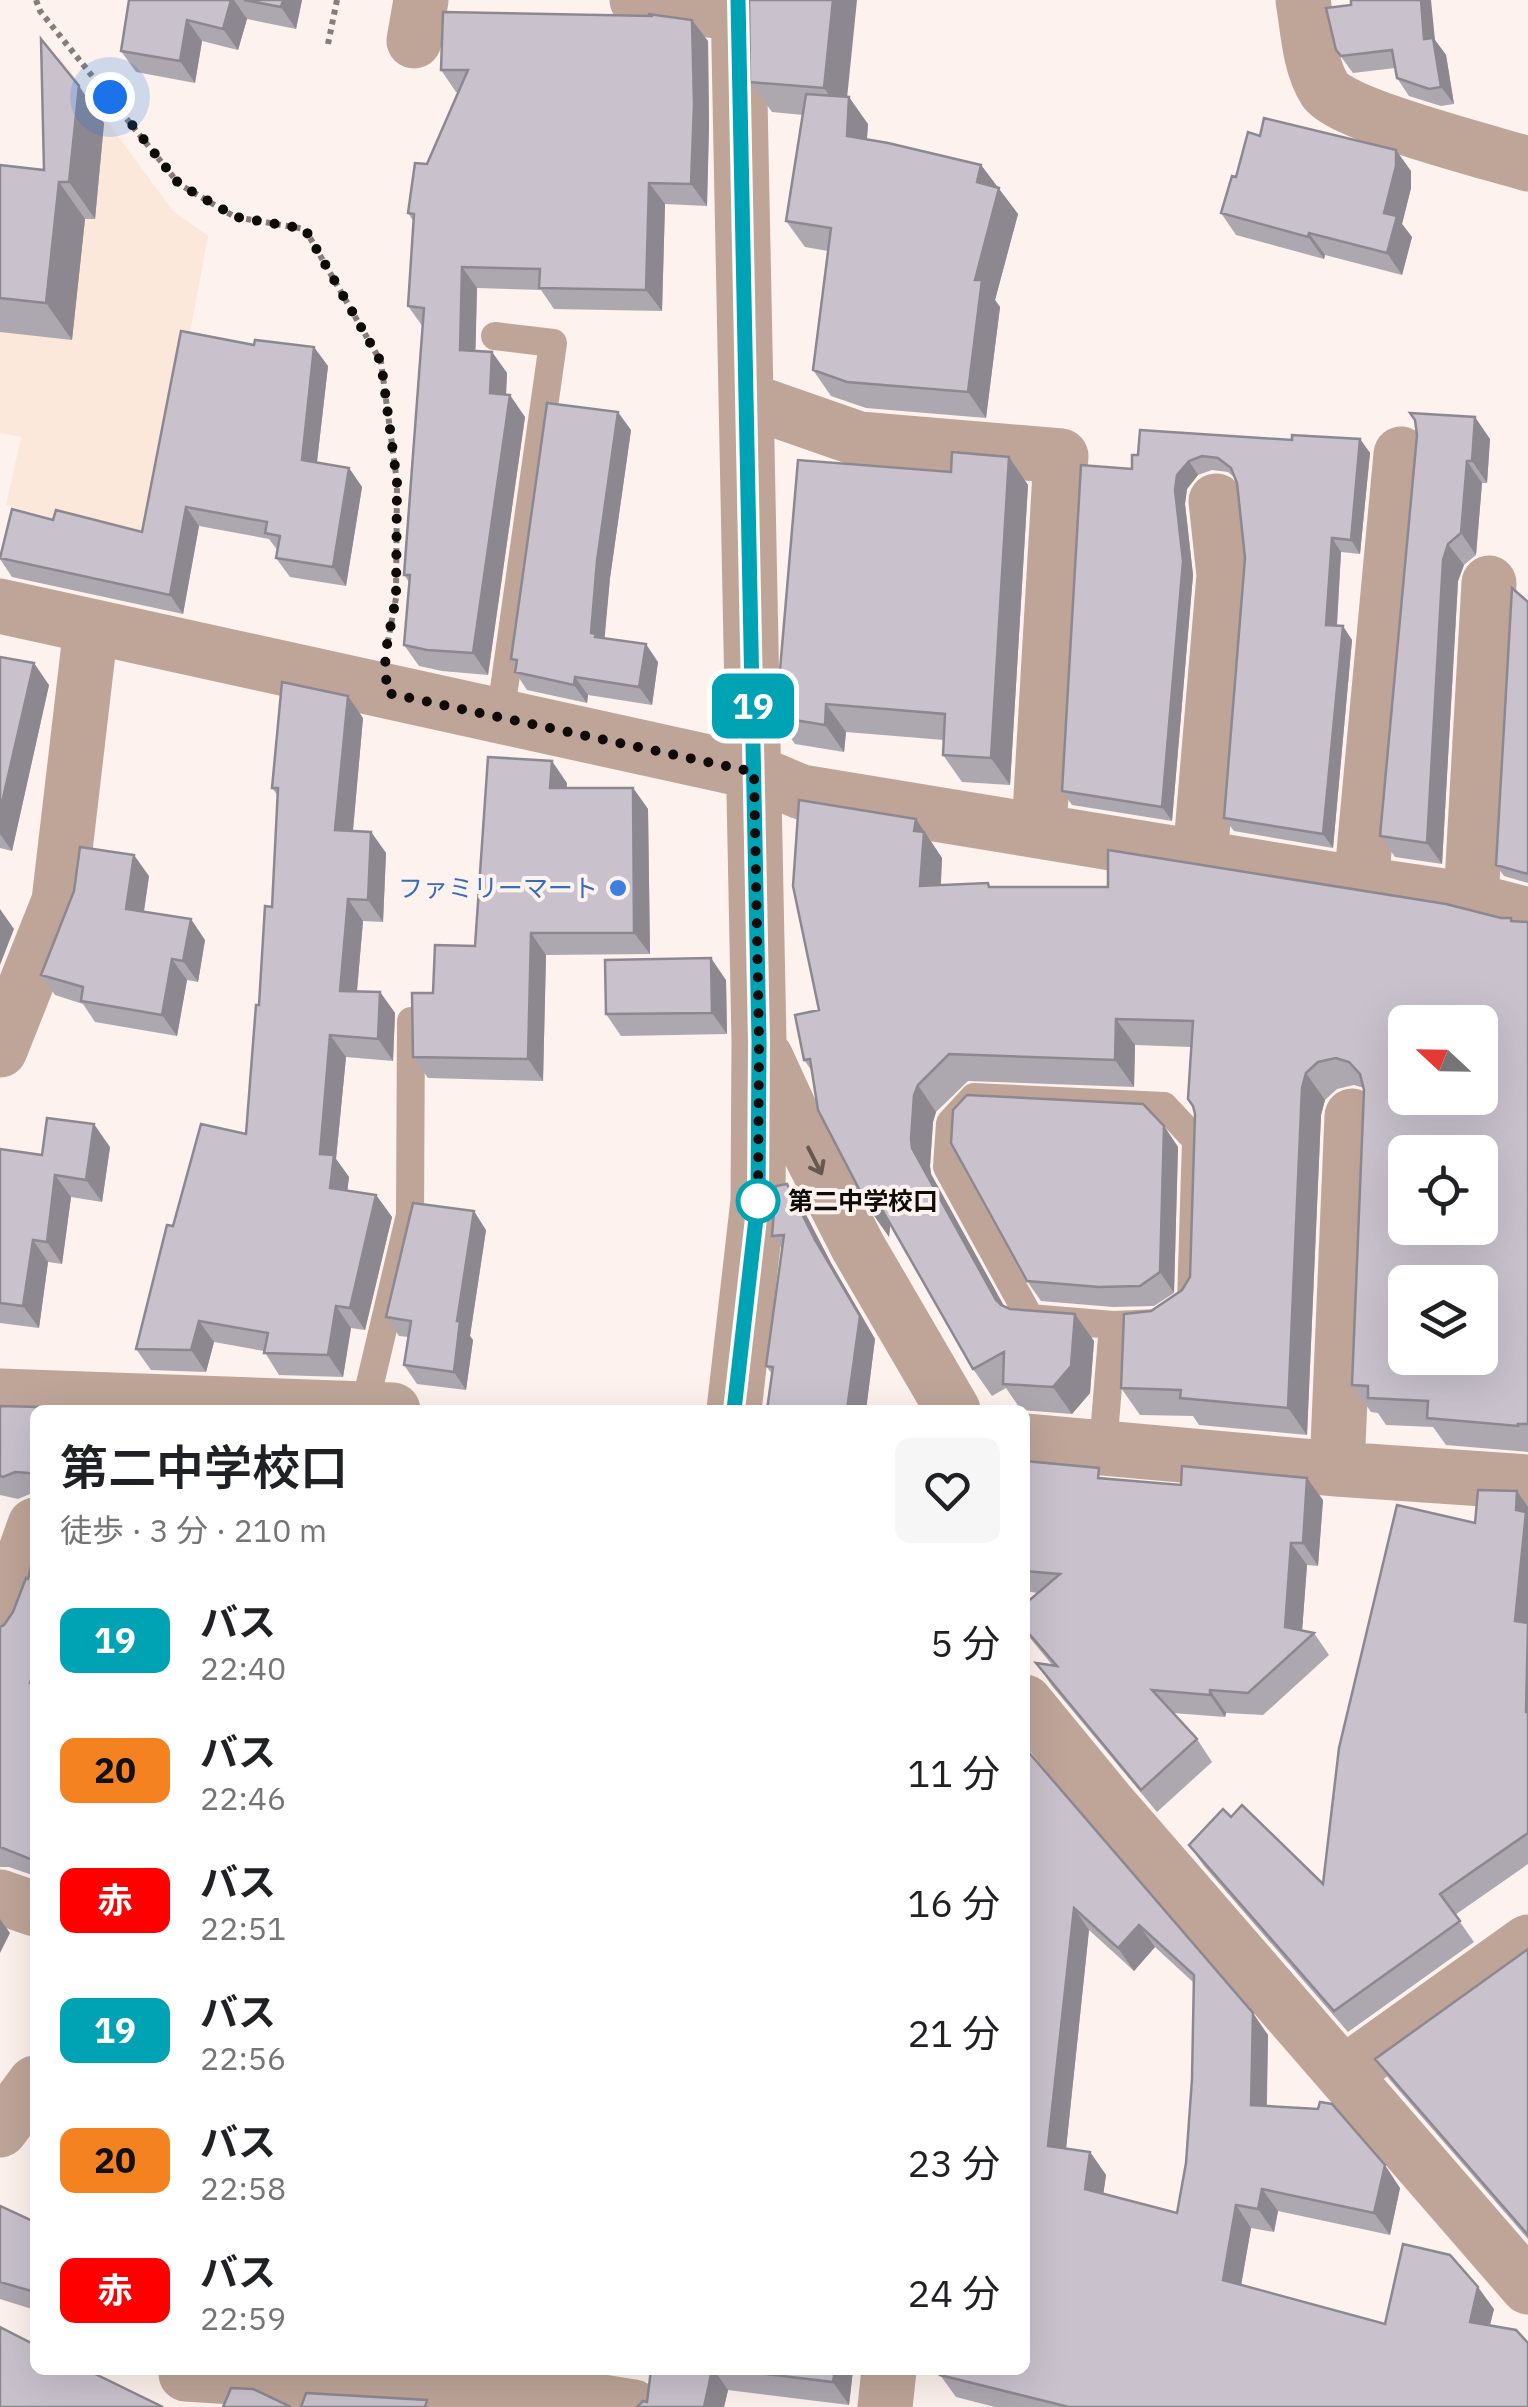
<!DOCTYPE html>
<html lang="ja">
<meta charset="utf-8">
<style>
body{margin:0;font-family:"IBM Plex Sans","Noto Sans JP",sans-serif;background:#f6f6f6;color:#202124;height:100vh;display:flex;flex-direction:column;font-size:38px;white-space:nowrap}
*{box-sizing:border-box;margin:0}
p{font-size:32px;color:#757577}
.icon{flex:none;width:55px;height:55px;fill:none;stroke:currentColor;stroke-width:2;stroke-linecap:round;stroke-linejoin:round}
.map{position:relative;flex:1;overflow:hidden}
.drawer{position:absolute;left:30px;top:1405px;width:1000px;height:970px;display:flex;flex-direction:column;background:#fff;border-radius:15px;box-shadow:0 10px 40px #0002}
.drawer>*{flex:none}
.badge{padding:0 20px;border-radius:15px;font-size:35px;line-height:65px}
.needle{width:65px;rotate:292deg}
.tools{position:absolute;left:1388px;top:1005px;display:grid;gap:20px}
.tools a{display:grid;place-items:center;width:110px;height:110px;border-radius:15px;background:#fff;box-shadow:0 10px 40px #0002;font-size:50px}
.you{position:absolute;width:50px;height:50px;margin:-25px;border:8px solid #fff;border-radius:50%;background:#1a73e8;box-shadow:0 0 0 15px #1a73e833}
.map>.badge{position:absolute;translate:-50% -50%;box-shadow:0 0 0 5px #fff}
.round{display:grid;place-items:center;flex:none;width:105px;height:105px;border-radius:15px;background:#f6f6f6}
.head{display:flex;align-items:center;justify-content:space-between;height:170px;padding:0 30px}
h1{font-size:48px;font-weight:600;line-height:75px}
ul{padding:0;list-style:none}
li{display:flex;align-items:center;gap:30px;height:130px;padding:0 30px}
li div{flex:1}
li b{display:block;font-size:38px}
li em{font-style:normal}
li .badge{min-width:110px;font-weight:700;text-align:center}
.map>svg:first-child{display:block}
.built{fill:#fce7db}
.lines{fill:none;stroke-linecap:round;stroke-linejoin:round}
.path{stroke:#847d79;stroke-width:6;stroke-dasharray:5 5;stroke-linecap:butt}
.lane{stroke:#bea598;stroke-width:28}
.street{stroke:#bea598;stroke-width:55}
.wall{fill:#ada7b0;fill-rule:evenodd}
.shaded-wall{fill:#8d8890}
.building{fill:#c9c2cd;stroke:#8d8890;stroke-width:2.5;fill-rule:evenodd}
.oneway{stroke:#665850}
.line-casing{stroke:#fff;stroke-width:22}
.line{stroke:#00a3b4;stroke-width:15}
.walk{stroke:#0f0b09;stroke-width:10;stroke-dasharray:0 18}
.shop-dot{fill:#3f7fe0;stroke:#fdf2ed;stroke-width:4}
.stop-dot{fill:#fff;stroke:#00a3b4;stroke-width:5}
.labels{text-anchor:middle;stroke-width:8;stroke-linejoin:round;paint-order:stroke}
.shop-label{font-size:25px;fill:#366cbe;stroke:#fdf2ed;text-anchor:end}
.stop-label{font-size:25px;font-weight:bold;fill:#0f0b09;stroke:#fdf2ed;text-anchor:start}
</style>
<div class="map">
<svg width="1528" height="2407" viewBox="0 0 1528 2407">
<rect width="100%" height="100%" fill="#fdf2ed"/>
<path class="built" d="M59 56 173 211 208 236 150 547 6 505 21 437 0 433V181L53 182Z"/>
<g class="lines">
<path class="path" d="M36 0 40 11 179 184 235 217 305 229 381 362 397 482 396 598 388 641
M328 44 337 0"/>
<path class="lane" d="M495 336 553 343 500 717
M974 1097 1164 1106 1196 1140 1191 1302 1160 1323 1113 1325 1030 1318 947 1167 950 1123Z
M364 1409 410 1215 411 1021
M1103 1447 1113 1325"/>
<path class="street" d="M637 0 738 14
M1303 0C1308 29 1309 65 1325 90 1342 115 1492 153 1528 164
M414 41 421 0
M747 400 859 439 1061 456 1039 830
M0 606 754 772 801 792 1361 884 1471 900 1528 915
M1200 857 1224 575 1216 501
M1361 884 1401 454
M1471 900 1489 583
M0 1050 59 901 91 627
M766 1058 804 1141 858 1247 953 1410
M0 1396 393 1410
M734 1410 758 1201 759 1041 738 0
M1025 1441 1337 1469 1528 1482
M1337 1469 1352 1116
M0 1623 35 1525
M1025 1702 1108 1803 1528 2287
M0 1897 35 1909
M1343 2074 1528 1942
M0 2130 35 2083
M186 2374 583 2399 633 2407
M885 2407 889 2370"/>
</g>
<path class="wall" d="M129 0H302L296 29 247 19 238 50 202 41 195 83 136 72 121 51Z
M749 0 847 97 868 124 867 139 981 165 1018 214 995 300 1000 307 986 418 866 408 831 396 813 370 828 251 805 247 786 221 803 115 772 112 750 82Z
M648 14 708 41 709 125 707 206 665 204 662 311 554 309 541 290 477 288 475 351 492 352 507 373 506 395 525 417 488 675 442 671 419 666 404 645 409 582 404 575 423 327 408 306 414 222 408 213 458 92H456L441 70 650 16Z
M1435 40 1446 55 1454 104 1441 106 1409 96 1397 78 1395 68 1353 73 1336 50Z
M104 123 95 219H85L72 340 0 332V165L44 170Z
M1411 171V188L1402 224 1412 237 1402 275 1325 255 1324 259 1236 235 1221 213 1236 177Z
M328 366 317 462 349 468 362 487 346 586 290 577 276 558 278 551 269 539 199 526 183 614 12 577 0 559V554L53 520 142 532Z
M631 430 610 578 604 638 658 662 652 705 588 695 587 703 527 690 515 672 516 666 511 659Z
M1417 435 1490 439 1487 483H1482L1476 555 1464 565 1458 581 1442 864 1395 857 1380 836Z
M1360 439 1370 453 1360 554 1341 552 1337 626 1352 640 1333 848 1234 831 1224 818 1245 558 1237 483 1235 478 1228 472 1212 470 1198 475 1187 489 1185 504 1193 575 1172 821 1072 805 1062 791 1132 469 1292 440Z
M1009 457 1028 485 1010 785 962 782 943 755 944 740 846 732 844 752 795 744 776 717 951 472Z
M1528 602V883L1504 876 1496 865Z
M0 657 49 685 12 851 0 848Z
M363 718 353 831 371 832 386 853 383 922 363 921 357 991 380 992 395 1013 393 1061 346 1057 336 1159 349 1177 347 1191 376 1195 392 1217 365 1330 351 1328 343 1377 279 1375 264 1351 214 1342 206 1372 151 1370 136 1349 173 1226 246 1134 259 1005 272 907 278 796 272 788Z
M567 783 566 788H633L648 809 650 954 546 955 543 1081 428 1078 413 1057 433 993 475 946Z
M916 819 942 858 941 885 992 887 1528 922V1452L1446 1445 1433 1427 1386 1425 1378 1413 1371 1412 1352 1385 1364 1088 1354 1085 1337 1089 1325 1100 1321 1115 1307 1435 1199 1425 1193 1416 1140 1415 1121 1388 1151 1311 1182 1290 1190 1277 1195 1114 1191 1047 1135 1045 1134 1087 968 1081 936 1112 933 1122 930 1166 931 1174 1004 1306 1010 1309 1075 1314 1094 1341 1090 1393 1072 1414 1021 1410 1006 1388 992 1396 973 1369 890 1224 889 1237 812 1071 804 1060 819 1010Z
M149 876 144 912 205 940 198 982 187 980 177 1036 95 1022 83 1004 55 995 41 975Z
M726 980 727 1034 621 1036 606 1014Z
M1164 1126 1178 1147 1174 1293 1154 1306 1113 1307 1041 1301 1027 1281Z
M110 1147 102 1202 71 1197 62 1264 48 1262 39 1328 0 1323V1149L42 1155Z
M787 1184 802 1207 831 1263 875 1339 866 1410H767L772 1374 766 1366 782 1249 772 1236Z
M486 1230 470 1336 473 1340 466 1390 417 1384 404 1365 409 1337 399 1336 386 1317Z
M0 1406 35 1410V1495L30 1494 18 1499 0 1495Z
M1025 1461 1106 1478 1323 1500 1318 1566 1307 1565 1302 1631 1314 1633 1329 1655 1263 1715 1226 1713 1225 1717 1173 1713 1197 1739 1212 1762 1157 1812 1052 1686 1036 1663 1053 1666 1025 1632V1604L1038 1593 1025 1591Z
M1528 1507V1864L1455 1915 1474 1942 1348 2032 1204 1866 1189 1845 1231 1817 1323 1884 1475 1523Z
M35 1554V1876L9 1867H0V1627L4 1625 13 1612 28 1579Z
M1025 1748 1268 2035 1267 2106 1400 2188 1390 2235 1278 2211 1274 2232 1251 2228 1241 2285 1385 2324 1494 2309 1490 2325 1528 2407H995L956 2397 940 2375 1025 2370ZM1089 1930 1134 1971 1155 1947 1194 1983 1192 2079 1186 2163 1177 2213 1103 2194 1106 2175 1090 2152 1066 2149Z
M1528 1949V2239L1389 2079 1375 2059Z
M0 2206 35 2222V2310L0 2299Z
M651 2370H853L849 2405 728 2390 724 2407H637L647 2402Z"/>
<path class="shaded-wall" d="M231 0H234L247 19 238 50 223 29Z
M283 0H302L296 29 281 7Z
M833 0H857L845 118 824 88Z
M1421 0H1431L1435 40 1446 55 1454 104 1441 87 1424 39Z
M187 20 202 41 195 83 180 61Z
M692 20 708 41 709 125 707 206 691 184Z
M79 86 104 123 95 219 69 182Z
M849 97 868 124 865 163 847 136Z
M1396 150 1411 171V188L1402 224 1412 237 1402 275 1387 253 1384 213Z
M981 165 1018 214 995 300 1000 307 986 418 968 392 975 280 977 182Z
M59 182 85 219 72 340 46 303Z
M649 183 665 204 662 311 646 290Z
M1309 233 1325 255 1324 259 1308 237Z
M462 267 477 288 475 372 460 350Z
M314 347 328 366 315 479 302 460Z
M492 352 507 373 505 414 490 393Z
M510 395 525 417 488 675 473 653Z
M618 412 631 430 610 578 604 645 591 633 597 561Z
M1475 417 1490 439 1487 483 1472 461Z
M1360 439 1370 453 1360 554 1351 540Z
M1009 457 1028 485 1010 785 991 758Z
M1189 461 1198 475 1187 489 1185 504 1193 575 1172 821 1162 807 1175 490 1177 475Z
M1467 461 1482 483 1476 555 1461 533Z
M349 468 362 487 346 586 333 567Z
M186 507 199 526 183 614 170 595Z
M1332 538 1341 552 1336 638 1326 625Z
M1448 544 1464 565 1458 581 1442 864 1427 843 1443 560Z
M1343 626 1352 640 1333 848 1323 834Z
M646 644 658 662 652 705 639 687Z
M34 663 49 685 12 851 0 834V811Z
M575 677 588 695 587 703 574 685Z
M348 696 363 718 351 851 335 830Z
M826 704 846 732 844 752 825 725Z
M552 761 567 783 565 810 550 788Z
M633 788 648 809 650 954 634 933Z
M916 819 942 858 939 913 920 886 914 831Z
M371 832 386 853 383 922 368 900Z
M134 855 149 876 141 930 126 909Z
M348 899 363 921 355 1013 340 991Z
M0 909 14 929 0 965Z
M191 919 205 940 198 982 183 961Z
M531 933 546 955 543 1081 528 1059Z
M711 958 726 980 727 1034 712 1013Z
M172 959 187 980 177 1036 162 1015Z
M380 992 395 1013 393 1061 378 1039Z
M1116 1019 1135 1045 1134 1087 1115 1060Z
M330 1035 346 1057 336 1159 349 1177 345 1210 330 1188 320 1154Z
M1306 1073 1325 1100 1321 1115 1307 1435 1288 1408 1302 1088Z
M918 1085 936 1112 933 1122 930 1166 931 1174 1015 1326 996 1300 912 1148 911 1139 914 1095Z
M94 1124 110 1147 102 1202 86 1180Z
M1164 1126 1178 1147 1174 1293 1160 1272Z
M55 1175 71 1197 62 1264 47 1242Z
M787 1184 802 1207 831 1263 875 1339 866 1410H847L815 1240Z
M872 1192 891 1219 889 1237 870 1210Z
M376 1195 392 1217 365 1330 350 1308Z
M474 1211 486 1230 470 1336 473 1340 466 1390 454 1372 457 1321Z
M33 1240 48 1262 39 1328 23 1306Z
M336 1306 351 1328 343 1377 328 1355Z
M1075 1314 1094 1341 1090 1393 1072 1414 1053 1387Z
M199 1321 214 1342 206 1372 191 1350Z
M1307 1478 1323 1500 1318 1566 1303 1543Z
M1517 1491 1528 1507V1714L1526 1712 1515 1621 1516 1510Z
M1291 1543 1307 1565 1301 1645 1285 1627Z
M1210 1690 1226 1713 1225 1717 1210 1695Z
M1074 1908 1089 1930 1064 2168 1048 2146Z
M0 1919 10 1933 0 1953Z
M1139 1925 1155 1947 1134 1971 1118 1948Z
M1253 2013 1268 2035 1266 2127 1251 2105Z
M1090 2152 1106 2175 1101 2211 1085 2189Z
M1385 2165 1400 2188 1390 2235 1374 2213Z
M1262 2189 1278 2211 1274 2232 1258 2209Z
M1236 2205 1251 2228 1238 2303 1223 2280Z
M1478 2287 1494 2309 1485 2344 1470 2322Z
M712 2370H714L728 2390 724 2407H704Z
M835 2370H853L849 2405 833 2382Z"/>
<path class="building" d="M129 0H231L223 29 187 20 180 61 121 51Z
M244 0H283L281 7Z
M749 0H833L824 88 750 82Z
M1351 0H1421L1424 39 1433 38 1441 87 1429 89 1397 78 1392 50 1341 56 1336 50 1326 8 1351 5Z
M443 12 653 16 648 14 692 20 694 104 691 184 649 183 646 290 539 288 540 269 462 267 460 350 492 352 490 393 510 395 473 653 427 650 404 645 410 575H404L424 308 408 306 414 214 408 213 415 163 427 164 468 70H441Z
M41 39 79 86 69 182H59L46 303 0 298V165L44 170Z
M806 94 849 97 847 136 888 143 981 165 977 182 999 188 975 280H982L968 392 847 382 813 370 831 228 786 221Z
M1264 118 1396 150V166L1384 213 1397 216 1387 253 1309 233 1308 237 1221 213 1232 176 1236 177 1248 132 1260 136Z
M181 331 254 345 255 340 314 347 302 460 349 468 333 567 276 558 280 536 265 533 267 522 186 507 170 595 0 558 12 509 53 520 56 510 142 532Z
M547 403 618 412 597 561 591 633 596 634 595 637 646 644 639 687 575 677 574 685 515 672 517 660 511 659Z
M1410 413 1475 417 1472 461H1467L1461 533 1448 544 1443 560 1427 843 1380 836 1417 435 1415 420Z
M1140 430 1292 440V435L1360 439 1351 540 1332 538 1326 625 1343 626 1323 834 1224 818 1245 558 1237 483 1231 468 1218 458 1202 456 1189 461 1177 475 1175 490 1183 561 1162 807 1062 791 1081 465 1132 469V455H1138Z
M952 452 1009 457 991 758 943 755 945 714 826 704 825 725 776 717 798 460 951 472Z
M1512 588 1528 602V874L1496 865Z
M0 657 34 663 0 811Z
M282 682 348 696 335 830 371 832 368 900 348 899 340 991 380 992 378 1039 330 1035 320 1154 334 1155 330 1188 376 1195 350 1308 336 1306 328 1355 264 1353 268 1333 199 1321 191 1350 136 1349 167 1225 173 1226 201 1124 246 1134 256 1005H259L265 906 272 907 278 788H272Z
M488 757 552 761 550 788H633L634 933H531L528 1059 413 1057 412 993H433L435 945 475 946Z
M799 800 916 819 914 831 924 832 920 886 988 883 989 887H1108V850L1446 904 1501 918H1511V921L1528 922V1424H1518V1426L1427 1418 1428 1401 1368 1398V1386L1352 1385 1364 1090 1360 1074 1349 1062 1336 1058 1318 1062 1306 1073 1302 1088 1288 1408 1180 1398 1181 1390 1121 1388 1124 1314 1151 1311 1182 1290 1190 1277 1195 1114 1193 1106 1188 1099 1193 1021 1116 1019 1115 1060 949 1054 918 1085 914 1095 911 1139 912 1148 996 1300 1001 1305 1010 1309 1075 1314 1071 1366 1053 1387 1003 1384 1004 1352 973 1369 872 1192 870 1210 818 1110 810 1059 804 1060 795 1015 819 1010 793 886ZM1405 1022H1480V1098H1405ZM1405 1152H1480V1228H1405ZM1405 1282H1480V1358H1405Z
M80 847 134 855 126 909 191 919 183 961 172 959 162 1015 81 1001 83 987 41 975 74 891Z
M711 958 712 1013 606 1014 605 960Z
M967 1095 1143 1104 1164 1126 1160 1272 1140 1286 1099 1287 1027 1281 951 1143 953 1110Z
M47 1118 94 1124 86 1180 55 1175 47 1242 33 1240 23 1306 0 1303V1149L42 1155Z
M787 1184 815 1240 860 1316 847 1410H767L773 1367 766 1366 784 1235 772 1236 776 1186Z
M413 1203 474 1211 457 1321H460L454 1372 404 1365 411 1321 386 1317Z
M0 1406 39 1407 51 1410H35V1477L29 1473 15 1472 3 1477 0 1476Z
M1025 1461 1099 1468 1098 1478 1181 1485 1182 1466 1307 1478 1303 1543H1291L1285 1627 1314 1633 1248 1693 1210 1690V1695L1152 1690 1197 1739 1141 1790 1036 1663 1057 1666 1025 1629V1604L1060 1574 1025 1571Z
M1478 1490 1517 1491 1516 1510 1526 1512 1515 1621 1528 1623 1526 1712H1528V1833L1440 1894 1460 1921 1334 2011 1189 1845 1223 1809 1231 1817 1242 1805 1323 1884 1339 1748 1397 1505 1475 1523Z
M34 1554 35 1669 30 1683 35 1685V1861L0 1847V1627L4 1625 13 1612 26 1578 28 1579Z
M1025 1748 1253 2013 1251 2105 1318 2109 1320 2102 1332 2104 1385 2165 1374 2213 1262 2189 1258 2209 1236 2205 1223 2280 1385 2324 1403 2244 1450 2255 1478 2287 1470 2322 1516 2330 1528 2343V2407H1069L940 2375 941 2370H1025ZM1074 1908 1118 1948 1139 1925 1194 1975 1192 2079 1186 2163 1177 2213 1085 2189 1090 2152 1048 2146Z
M1528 1949V2235L1375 2059Z
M0 2206 35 2222V2292L0 2282Z
M0 2327 35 2345V2370H87L163 2407H0Z
M651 2370H712L704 2407H637L643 2401 647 2402Z
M734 2370H835L833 2382Z
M231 2388 253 2389 291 2407H223Z
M306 2393 427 2400 425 2407H301Z"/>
<defs><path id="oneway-shaft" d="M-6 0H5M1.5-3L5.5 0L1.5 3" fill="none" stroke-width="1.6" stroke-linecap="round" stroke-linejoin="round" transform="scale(2.5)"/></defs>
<use class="oneway" href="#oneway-shaft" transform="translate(815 1161) rotate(63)"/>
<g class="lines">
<defs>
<path id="line" d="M734 1410 758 1201 759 1041 738 0"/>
</defs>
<use href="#line" class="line-casing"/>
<use href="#line" class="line"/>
<path class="walk" d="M110 97 179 184 236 217 305 229 381 362 397 482 396 598 385 655 387 693 754 772 759 1041 758 1201"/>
</g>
<circle class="shop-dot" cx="618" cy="888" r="10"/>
<circle class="stop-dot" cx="758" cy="1201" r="20"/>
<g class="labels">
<g class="shop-label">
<text x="598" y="897">ファミリーマート</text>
</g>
<g class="stop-label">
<text x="788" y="1210">第二中学校口</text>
</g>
</g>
</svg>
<div class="tools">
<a><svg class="needle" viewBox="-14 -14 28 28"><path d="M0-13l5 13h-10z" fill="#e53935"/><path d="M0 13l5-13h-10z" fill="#757577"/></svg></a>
<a><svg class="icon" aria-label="locate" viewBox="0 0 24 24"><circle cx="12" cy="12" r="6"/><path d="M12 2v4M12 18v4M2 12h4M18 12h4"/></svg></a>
<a><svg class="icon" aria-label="layers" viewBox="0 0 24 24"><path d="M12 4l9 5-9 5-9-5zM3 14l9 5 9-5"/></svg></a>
</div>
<div class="you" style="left:110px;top:97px"></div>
<b class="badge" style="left:753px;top:706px;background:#00a3b4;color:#fff">19</b>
<section class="drawer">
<div class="head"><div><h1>第二中学校口</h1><p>徒歩 · 3 分 · 210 m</p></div><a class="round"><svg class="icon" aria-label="heart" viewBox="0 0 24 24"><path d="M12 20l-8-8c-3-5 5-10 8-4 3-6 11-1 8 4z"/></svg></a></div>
<ul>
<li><span class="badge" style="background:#00a3b4;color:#fff">19</span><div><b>バス</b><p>22:40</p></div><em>5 分</em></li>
<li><span class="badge" style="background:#f58220;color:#111">20</span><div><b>バス</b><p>22:46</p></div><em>11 分</em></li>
<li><span class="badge" style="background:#f00;color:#fff">赤</span><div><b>バス</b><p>22:51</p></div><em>16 分</em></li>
<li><span class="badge" style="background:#00a3b4;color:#fff">19</span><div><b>バス</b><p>22:56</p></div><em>21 分</em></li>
<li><span class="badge" style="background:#f58220;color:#111">20</span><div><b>バス</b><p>22:58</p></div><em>23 分</em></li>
<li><span class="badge" style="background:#f00;color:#fff">赤</span><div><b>バス</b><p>22:59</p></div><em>24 分</em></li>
</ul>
</section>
</div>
